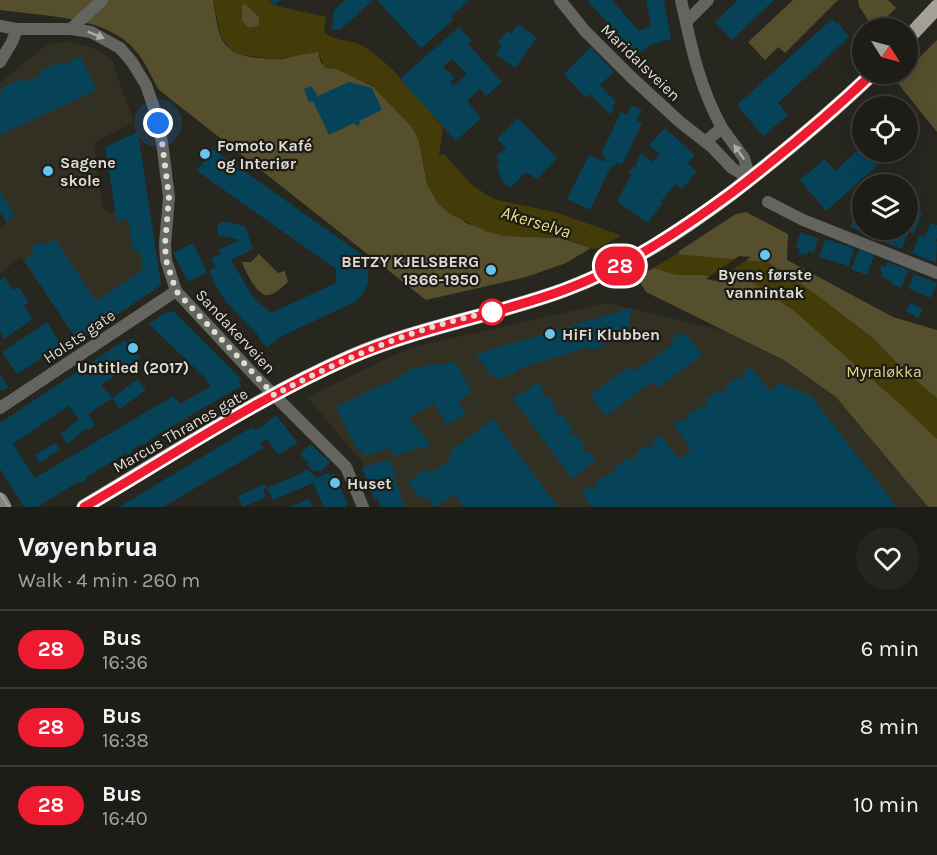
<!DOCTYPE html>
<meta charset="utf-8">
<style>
body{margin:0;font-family:Karla,sans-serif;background:#252520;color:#f1f3f6;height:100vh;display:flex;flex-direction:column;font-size:22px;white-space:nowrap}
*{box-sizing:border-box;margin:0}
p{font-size:20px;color:#a0a1a1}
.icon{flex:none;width:33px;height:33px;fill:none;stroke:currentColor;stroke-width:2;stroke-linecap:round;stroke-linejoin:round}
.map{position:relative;height:507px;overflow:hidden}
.panel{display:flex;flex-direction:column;background:#1d1c17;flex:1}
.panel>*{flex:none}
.badge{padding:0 12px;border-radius:20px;font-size:21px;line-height:39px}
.needle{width:39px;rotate:126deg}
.tools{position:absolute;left:852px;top:18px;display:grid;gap:12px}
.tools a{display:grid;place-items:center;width:66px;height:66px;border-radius:50%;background:#1d1c17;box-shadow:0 6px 24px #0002,0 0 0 2px #3b3a36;font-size:30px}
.you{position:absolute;width:30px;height:30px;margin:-15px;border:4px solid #fff;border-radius:50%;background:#1a73e8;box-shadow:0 0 0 9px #1a73e833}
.map>.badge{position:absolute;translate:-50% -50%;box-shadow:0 0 0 3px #fff}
.round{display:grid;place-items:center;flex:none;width:63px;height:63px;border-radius:32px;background:#252520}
.headline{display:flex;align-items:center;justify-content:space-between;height:102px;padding:0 18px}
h1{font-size:28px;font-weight:700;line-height:45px}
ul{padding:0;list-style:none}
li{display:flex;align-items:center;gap:18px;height:78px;padding:0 18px;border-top:2px solid #3b3a36}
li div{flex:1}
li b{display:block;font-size:22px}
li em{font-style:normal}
li .badge{min-width:66px;font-weight:700;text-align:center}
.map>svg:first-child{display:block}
.built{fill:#323023}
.green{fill:#554f2e}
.water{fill:#433b08;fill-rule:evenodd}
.pier{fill:#27261f}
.building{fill:#074358;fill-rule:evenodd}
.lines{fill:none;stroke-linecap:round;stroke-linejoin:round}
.street{stroke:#646460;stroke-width:12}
.secondary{stroke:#878680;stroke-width:15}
.primary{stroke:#a3a19a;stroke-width:15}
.tram{stroke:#a2a19c;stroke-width:1.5}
.oneway{fill:#adada8}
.line-casing{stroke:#fff;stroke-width:14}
.line{stroke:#ed1b2f;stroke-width:9}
.walk{stroke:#ddddd8;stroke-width:6;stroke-dasharray:0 10.8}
.poi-dot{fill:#65c5ee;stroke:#1e1c15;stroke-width:2}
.stop-dot{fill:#fff;stroke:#ed1b2f;stroke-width:3}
.labels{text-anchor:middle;stroke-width:4.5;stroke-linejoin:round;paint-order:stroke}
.street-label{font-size:16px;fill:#ddddd8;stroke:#1e1c15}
.poi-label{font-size:16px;font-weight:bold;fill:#ddddd8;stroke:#1e1c15;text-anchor:start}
.park-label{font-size:16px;fill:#e4d68b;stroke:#1e1c15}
.water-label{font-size:18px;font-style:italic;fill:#ebde92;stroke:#1e1c15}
</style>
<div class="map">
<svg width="937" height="507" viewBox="0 0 937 507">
<rect width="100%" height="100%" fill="#27261f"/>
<path class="built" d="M67 41 96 49 112 60 134 123 98 140 94 145 102 205 104 209 112 213 149 208 161 285 78 341 21 257 0 273V228L14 215 0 191V83L45 46Z
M607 303 789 346 937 507H380L362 462 307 397 409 348Z"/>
<path class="green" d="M0 0H213C219 35 218 54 259 58 266 58 274 60 282 59 290 57 311 51 318 52L321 63 330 69 335 68 373 86 412 127 419 141 427 184 435 198 466 223 505 236 560 238 591 248 566 263 526 277 426 300 159 90C151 77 145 61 135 50 107 16 41 16 0 10Z
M793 0H838L785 53 778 47 765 60 748 42Z
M858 0H888L896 8 876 28H873L859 6Z
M245 3 259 17V26L249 28 242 22V5Z
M937 40V132L896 81 903 74H908V69Z
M746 212 788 234 787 260 893 317 937 330V507H928L836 397 784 360 646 292 641 284 642 275 736 214Z
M259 254 278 273 285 271 288 282C283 286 275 295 268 295 257 296 245 271 242 262H251Z"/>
<path class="water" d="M213 0H268L272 4 277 6 326 17 324 32C336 43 350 38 363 46 395 66 418 99 443 127L439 155H445L472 185 493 199 555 212 674 254 768 262 813 292 873 338 908 374 937 398V439L900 404 794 311 749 280 736 278 719 279 703 275H676L560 238 505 236 488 232 450 214 438 204 427 184 419 141 412 127 373 87 335 68H325L318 52 277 59 241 55 233 52 221 37ZM245 3 259 17V26L249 28 242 22V5Z"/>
<path class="pier" d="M626 233 675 251 680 252 650 270 592 251Z
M739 256 751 257 716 281 706 279Z"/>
<path class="building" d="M269 0H281L275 5Z
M345 0H373L340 30 332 29 334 10Z
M377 0H469L451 16 453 20 421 48Z
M587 0H612L639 31 651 26 646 0H664L671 39 650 45 637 55Z
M738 0H774L732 40 715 22Z
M832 19 837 24 838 22 849 37 778 103 788 115 763 136 737 105Z
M518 24 537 38 515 68 496 54 502 46 498 43 507 31 511 34Z
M459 27 472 41 468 44 502 82 486 96 480 89 467 101 481 118 456 141 400 79ZM452 59 467 74 454 86 450 82 455 78 443 67Z
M591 47 614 72 600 85 616 102 612 105 615 109 610 114 590 94 586 98 564 74Z
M81 56 97 90 0 135V94L3 92 1 88 23 78 25 82 41 75 39 71 61 61 63 65Z
M349 82 372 88 382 110 359 121 361 124 356 126 354 123 329 135 313 101 309 102 304 89 311 86 318 96Z
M632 105 642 110 636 120 642 123 622 165 617 162 615 167 611 166 590 210 567 199 589 155 604 162 606 157 601 154 621 112 627 115Z
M518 118 557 158 537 179 526 172 510 188 501 179 497 164 500 161 496 157 506 148 497 139Z
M665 128 695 155 688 163 697 171 682 189 676 184 661 201 663 203 647 223 617 201 631 175H632L629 172 634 166 637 169 638 168 635 166 641 153 652 162 660 154 649 145Z
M138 132 161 285 63 351 60 346 17 374 2 352 47 322 60 343 73 334 24 260 34 254 30 248 41 241 45 246 55 239 96 301 143 270 140 250 133 252 128 219 117 221 105 147Z
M862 146V152H893L826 211 800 180 825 159 835 171Z
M213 149 361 254 368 268V281L365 291 357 301 284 335 267 347 259 339 260 337 226 302 213 281 210 271 216 267 211 258 221 254 218 250 239 240 218 235 217 226 222 221 245 226 253 249 231 260 253 297 271 313 336 283V269L197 171Z
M0 191 14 215 7 222 0 213Z
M857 210 862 212V230H877L874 237 850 227Z
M915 210 922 213 914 234 909 232 902 249 886 243 888 238 883 236 886 230H908Z
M930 223 937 225V240L936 238 934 241 937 242 936 263 912 253 919 235 925 237Z
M800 233 818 238 814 253 808 251 807 255 798 253 800 249 796 248Z
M825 239 854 248 849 266 819 257Z
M193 243 207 272 188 282 173 253Z
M859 249 874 255 867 275 851 269Z
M887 262 909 270 901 288 891 284 892 281 881 277 883 272 880 271 882 265 885 267Z
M914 274 937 283 931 298 908 288Z
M4 277 13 290 18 287 29 302 24 306 33 319 4 339 0 332V280Z
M911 302 923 310 918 318 906 311Z
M631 308 628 335 603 343 604 346 590 351 589 347 517 369 518 372 496 379 495 375 492 376 476 354Z
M166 312H174L241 379 238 382 241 386 149 440 150 441 143 445 142 444 131 451 132 452 127 456 126 453 85 478 86 480 81 483 80 481 37 507H24L0 469V423L125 340 141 358 101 385 112 398 138 379 146 390 120 409 112 398 88 414 95 425 89 430 87 428 67 444 61 434 79 419 68 406 13 444 35 478 173 396 180 404 208 388 210 385 205 378 149 324Z
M681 332 684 336 686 334 702 355 658 388 653 381 606 416 590 395 630 366 634 372 673 344 670 341Z
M132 338 137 344 133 347 128 341Z
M453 361 463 373 461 374 472 391 458 401 466 414 447 425 434 403 409 418 431 445 392 456 390 448 365 456 361 449 357 450 336 407 381 385 383 386 417 366 420 368 434 363 437 366Z
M750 367 770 391 780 383 811 396 897 507H593L587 501 582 492 590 486 592 490 597 486 595 483 609 473 610 475 615 472 613 469 628 457 631 461 636 458 634 455 648 444 650 448 655 444 652 440 660 434 679 459 691 450 674 424 681 419 683 422 688 419 686 416 700 406 702 409 707 405 704 401 719 390 722 393 727 390 725 387 738 377 741 380 745 376 743 373Z
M0 374 8 387 1 391 0 389Z
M538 382 544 390 541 392 544 397 547 395 557 409 555 411 558 416 561 413 573 429 570 431 573 436 576 434 586 448 583 450 587 454 590 452 596 460 572 479 514 400 515 399 514 396 518 393 520 396Z
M276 415 298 443 278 455 267 439 261 443 264 448 163 507H119L252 427 254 430 260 428Z
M493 419 558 507H463L454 494 435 507 427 497 422 500 408 482 426 468 430 474 441 466 453 457 449 452Z
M55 443 60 449 40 463 35 455Z
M310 444 330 462 320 473 317 470 315 472 307 465 309 463 300 455Z
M389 459 396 476H394L405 507H381L377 498 374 500 362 468Z
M306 469 317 478 327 473 329 475 334 473 347 502 345 507H324L313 483 273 500 267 488 302 473Z
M265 484 267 488 263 490 266 497 243 507 238 496Z
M309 499 313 507H291Z"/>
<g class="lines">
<path class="street" d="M560 0 585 31 630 76 680 122 712 147 732 168 750 179
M681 0C691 46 699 86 722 128L706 141
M686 22 708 0
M0 26 17 29H71L91 32 120 48 132 62 146 85 153 105 162 142 169 197 165 244 166 260 176 291 255 376 346 467 363 507
M71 29 102 0
M0 62 12 42 17 29
M722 128 744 158 750 179
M768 202 803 220 937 273
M0 408 176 291"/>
<path class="secondary" d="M0 500 4 507"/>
<path class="primary" d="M908 38 937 7
M84 507C170 456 259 397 350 357 420 327 493 316 564 290 626 267 680 232 733 192 781 155 828 116 872 74"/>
<path class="tram" d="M0 493 9 507"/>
</g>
<defs><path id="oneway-solid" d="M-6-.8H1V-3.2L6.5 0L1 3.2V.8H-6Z" transform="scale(1.5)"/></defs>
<g class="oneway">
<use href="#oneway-solid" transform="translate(96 35) rotate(22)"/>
<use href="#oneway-solid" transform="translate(739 152) rotate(-125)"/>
</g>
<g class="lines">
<defs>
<path id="line" d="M84 507C172 456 257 398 351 357 420 327 493 316 564 290 626 267 680 231 733 192 781 155 828 116 872 74"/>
</defs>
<use href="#line" class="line-casing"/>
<use href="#line" class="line"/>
<path class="walk" d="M158 123 162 142 169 197 165 244 166 260 176 291 274 395C342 359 418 326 492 312"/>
</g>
<g class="poi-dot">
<circle cx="205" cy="154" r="6"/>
<circle cx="48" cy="171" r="6"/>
<circle cx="765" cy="255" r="6"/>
<circle cx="491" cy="270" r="6"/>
<circle cx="550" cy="334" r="6"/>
<circle cx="133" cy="348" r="6"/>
<circle cx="335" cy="483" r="6"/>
</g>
<circle class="stop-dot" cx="492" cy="312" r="12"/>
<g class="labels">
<g class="street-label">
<text transform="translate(641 62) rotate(44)" y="6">Maridalsveien</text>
<text transform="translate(236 331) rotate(47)" y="6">Sandakerveien</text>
<text transform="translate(79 336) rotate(-34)" y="6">Holsts gate</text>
<text transform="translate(180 430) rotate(-30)" y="6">Marcus Thranes gate</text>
</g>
<g class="poi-label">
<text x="217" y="151">Fomoto Kafé<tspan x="217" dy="18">og Interiør</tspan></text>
<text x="60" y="168">Sagene<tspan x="60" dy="18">skole</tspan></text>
<text x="479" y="267" text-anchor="end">BETZY KJELSBERG<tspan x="479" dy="18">1866-1950</tspan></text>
<text x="765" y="280" text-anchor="middle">Byens første<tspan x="765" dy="18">vannintak</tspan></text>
<text x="562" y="340">HiFi Klubben</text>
<text x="133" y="373" text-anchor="middle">Untitled (2017)</text>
<text x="347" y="489">Huset</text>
</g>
<g class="park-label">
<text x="884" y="377">Myraløkka</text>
</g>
<g class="water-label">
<text transform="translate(536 222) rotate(17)" y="6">Akerselva</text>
</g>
</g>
</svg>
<div class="tools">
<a><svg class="needle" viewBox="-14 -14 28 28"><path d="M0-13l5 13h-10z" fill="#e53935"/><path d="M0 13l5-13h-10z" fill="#a0a1a1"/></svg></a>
<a><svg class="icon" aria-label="locate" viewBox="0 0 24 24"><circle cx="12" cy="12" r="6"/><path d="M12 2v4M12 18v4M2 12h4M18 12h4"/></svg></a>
<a><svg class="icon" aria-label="layers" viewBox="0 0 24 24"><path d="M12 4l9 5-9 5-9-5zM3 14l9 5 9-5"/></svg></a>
</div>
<div class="you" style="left:158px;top:123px"></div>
<b class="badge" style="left:620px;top:266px;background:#ed1b2f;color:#fff">28</b>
</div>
<section class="panel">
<div class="headline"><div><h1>Vøyenbrua</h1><p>Walk · 4 min · 260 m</p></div><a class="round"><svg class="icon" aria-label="heart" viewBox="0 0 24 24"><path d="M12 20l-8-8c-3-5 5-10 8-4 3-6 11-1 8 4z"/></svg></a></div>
<ul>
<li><span class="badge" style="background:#ed1b2f;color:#fff">28</span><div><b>Bus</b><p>16:36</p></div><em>6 min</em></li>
<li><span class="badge" style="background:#ed1b2f;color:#fff">28</span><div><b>Bus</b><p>16:38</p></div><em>8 min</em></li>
<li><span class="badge" style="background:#ed1b2f;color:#fff">28</span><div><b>Bus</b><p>16:40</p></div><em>10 min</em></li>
</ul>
</section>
